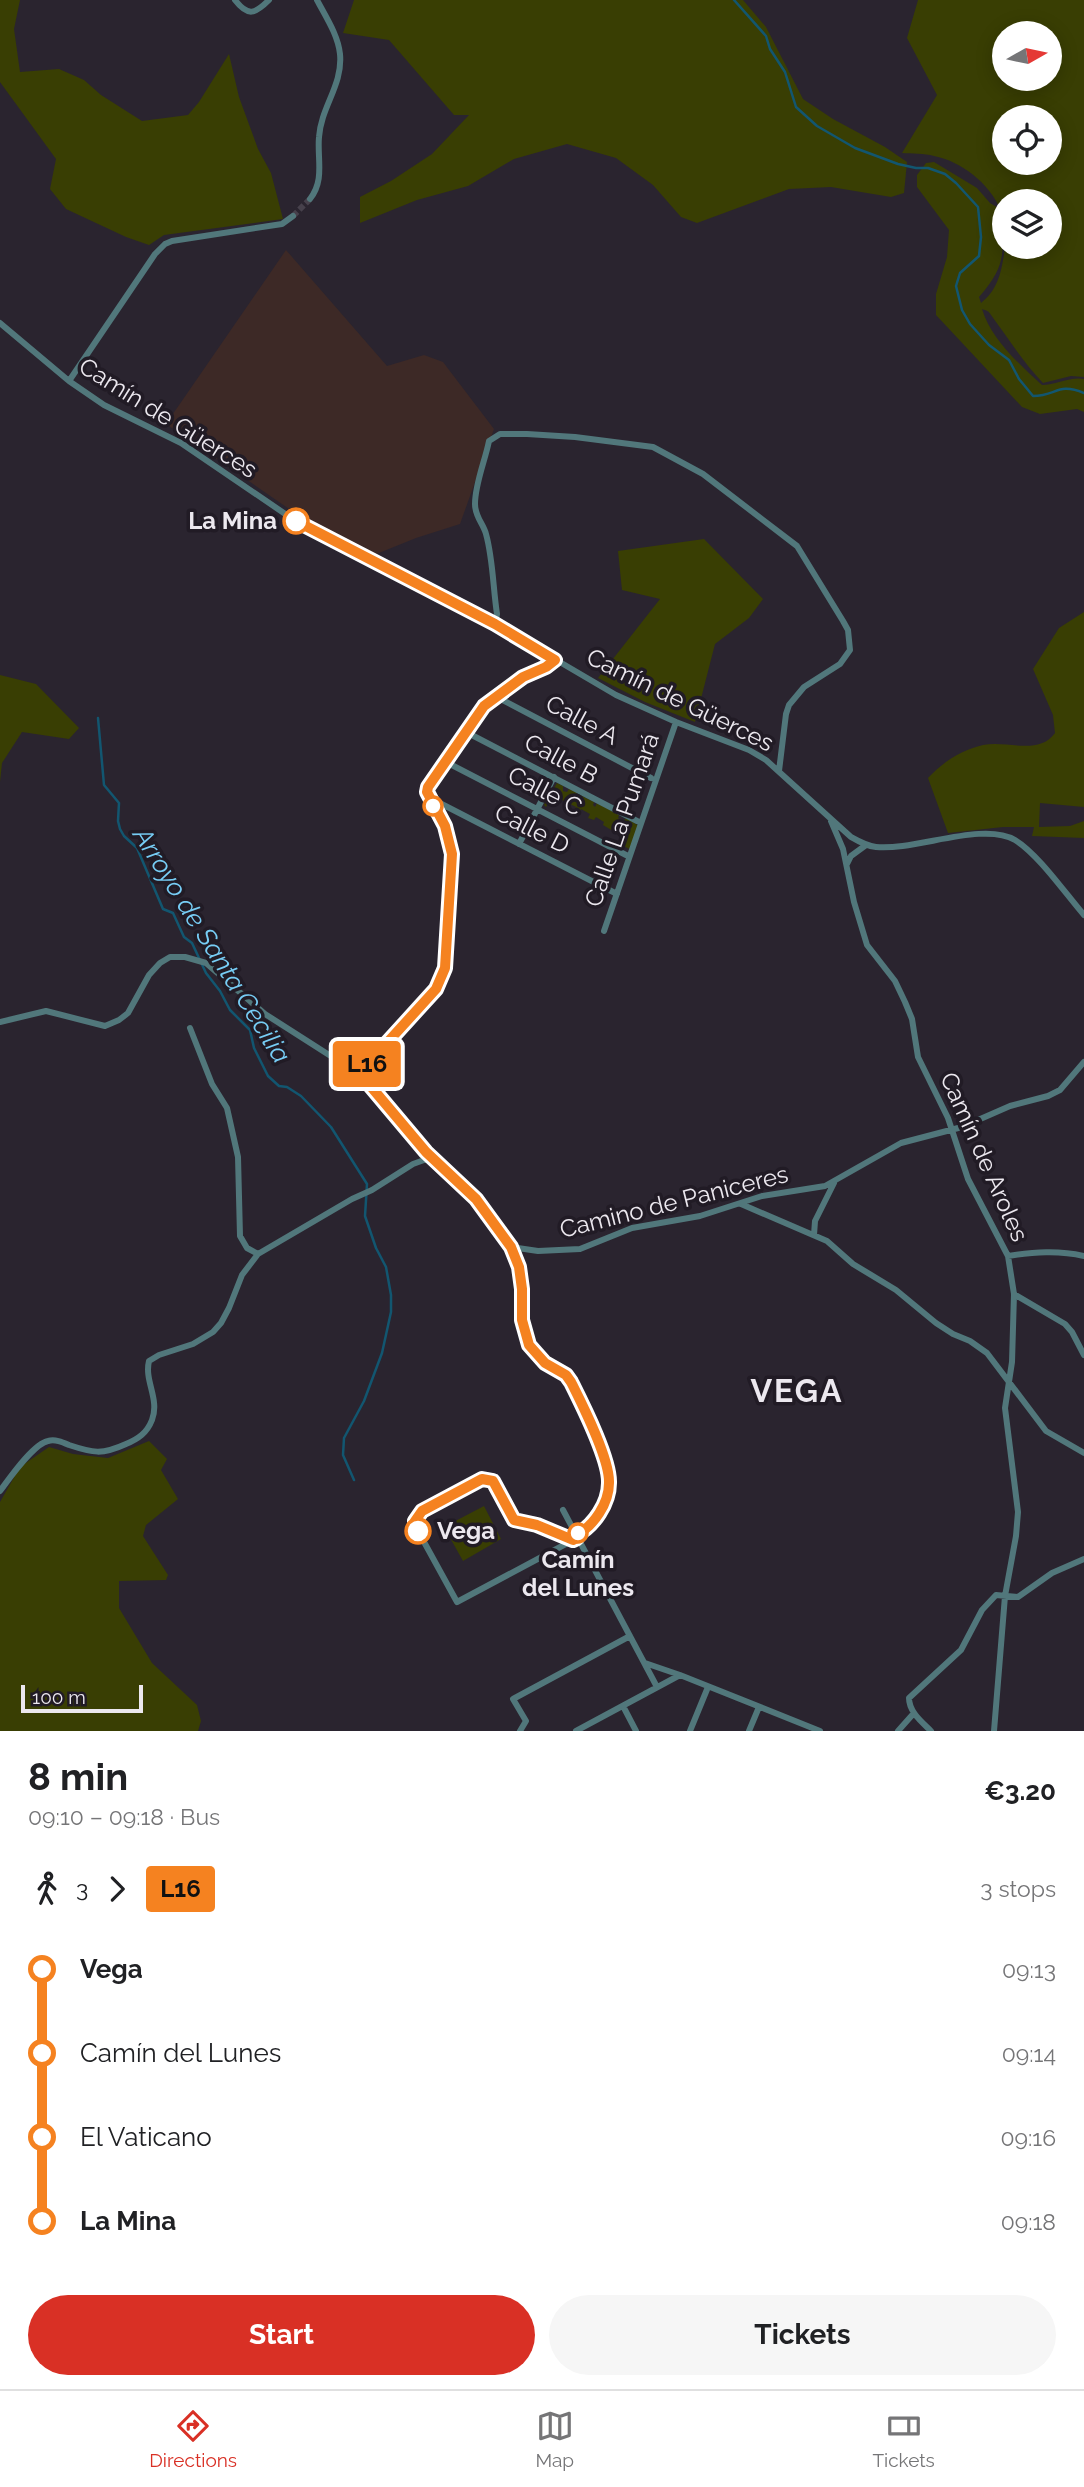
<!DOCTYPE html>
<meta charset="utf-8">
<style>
body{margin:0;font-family:Raleway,sans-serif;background:#f6f6f6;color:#202124;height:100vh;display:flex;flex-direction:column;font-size:26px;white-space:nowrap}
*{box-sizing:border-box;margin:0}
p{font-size:23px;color:#757577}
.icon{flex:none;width:38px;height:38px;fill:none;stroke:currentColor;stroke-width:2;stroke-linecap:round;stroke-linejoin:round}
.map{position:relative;height:1731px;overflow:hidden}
.panel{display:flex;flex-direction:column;background:#fff;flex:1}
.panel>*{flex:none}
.badge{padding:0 14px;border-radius:5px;font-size:24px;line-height:46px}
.needle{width:46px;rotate:81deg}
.tools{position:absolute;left:992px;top:21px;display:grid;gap:14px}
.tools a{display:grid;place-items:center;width:70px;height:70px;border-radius:50%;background:#fff;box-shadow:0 4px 18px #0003;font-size:35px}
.scale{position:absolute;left:21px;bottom:18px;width:122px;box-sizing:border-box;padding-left:7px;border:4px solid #ece8ef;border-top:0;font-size:19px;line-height:24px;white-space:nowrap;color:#ece8ef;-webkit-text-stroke:5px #211b25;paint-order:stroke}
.map>.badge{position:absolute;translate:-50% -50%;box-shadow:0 0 0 4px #fff}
.legs{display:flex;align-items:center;gap:10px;height:77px;padding:0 28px;font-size:23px}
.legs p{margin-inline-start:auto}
.summary{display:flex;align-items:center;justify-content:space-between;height:119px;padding:0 28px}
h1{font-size:38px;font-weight:700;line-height:52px}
.button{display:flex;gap:14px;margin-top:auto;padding:14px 28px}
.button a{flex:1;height:80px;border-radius:42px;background:#d93025;color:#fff;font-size:28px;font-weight:700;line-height:80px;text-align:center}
.button a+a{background:#f6f6f6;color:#202124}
ul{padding:0 28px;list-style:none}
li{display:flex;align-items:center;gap:24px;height:84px;font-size:26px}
li i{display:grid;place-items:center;width:10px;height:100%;margin:0 9px;background:currentColor}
li i::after{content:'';width:18px;height:18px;margin:-9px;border:5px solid;border-radius:50%;background:#fff}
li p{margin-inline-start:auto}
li:first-child i{background:linear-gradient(#0000 50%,currentColor 0)}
li:last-child i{background:linear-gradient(currentColor 50%,#0000 0)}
.dock{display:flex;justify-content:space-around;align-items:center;height:98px;border-top:2px solid #e0e0e0;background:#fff;font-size:19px;color:#757577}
.dock a{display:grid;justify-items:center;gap:4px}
.dock .active{color:#d93025}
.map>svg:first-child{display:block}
.industrial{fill:#3d2926}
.green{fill:#393e03;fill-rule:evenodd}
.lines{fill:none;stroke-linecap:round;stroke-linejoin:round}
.stream{stroke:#125670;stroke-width:2.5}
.street-tunnel{stroke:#47414c;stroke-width:6;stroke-dasharray:6 3;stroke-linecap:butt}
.street{stroke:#51777b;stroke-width:6}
.line-1-casing{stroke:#fff;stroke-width:16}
.line-1{stroke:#f58220;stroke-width:10}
.stop-1-dot{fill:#fff;stroke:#f58220;stroke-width:3.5}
.labels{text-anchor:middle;stroke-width:7;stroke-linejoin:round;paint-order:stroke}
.street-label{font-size:24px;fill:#ece8ef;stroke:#211b25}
.stop-label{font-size:24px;font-weight:bold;fill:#ece8ef;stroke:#211b25;text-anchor:end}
.water-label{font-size:26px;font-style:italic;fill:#77cdf5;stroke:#211b25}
.district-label{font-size:32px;font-weight:bold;letter-spacing:2px;fill:#ece8ef;stroke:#211b25}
</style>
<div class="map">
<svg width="1084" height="1731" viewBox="0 0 1084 1731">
<rect width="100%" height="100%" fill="#2a242f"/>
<path class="industrial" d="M286 250 387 366 424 355 443 362 494 429 460 524 416 538 374 555 295 513 166 424Z"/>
<path class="green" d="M0 0H20L14 29 20 72 59 69 84 80 101 95 142 121 188 115 199 102 229 54 239 97 258 149 271 173 283 219 164 235 149 245 126 237 66 209 50 189 56 159 0 82Z
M354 0H743L766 27 803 99 833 119 885 147 907 162 904 193 891 197 831 187 789 189 697 223 681 217 653 185 616 158 567 144 514 159 468 186 417 200 360 223V197L391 181 432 154 469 115H454L389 40 343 33Z
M918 0H1084V377L1071 376 1043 383C1023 362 1008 338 991 315 988 310 987 311 982 309 991 339 1020 365 1042 385 1055 385 1072 376 1084 379V412L1077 409 1040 414 1022 407 936 315V294L947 257 949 230 917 187V175L926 163 934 162 977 188 990 203 1000 209C990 184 961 161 934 156 924 153 912 154 902 153L937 95 907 38ZM1004 33H1050V79H1004ZM1004 117H1050V163H1004ZM1004 201H1050V247H1005C1002 269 999 289 981 303L979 297C1006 266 1004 254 1001 215L1004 222Z
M704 539 763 599 749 618 715 644 695 722 645 702 598 678 660 599 622 590 618 551Z
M1084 612V807L1040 803 1039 827 1070 826 1084 821V838L1032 836 1034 827H1003L948 833 928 778C943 762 961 750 983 745 1008 740 1038 756 1055 733L1053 715 1033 669 1059 628Z
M0 675 36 684 79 728 69 739 22 732 2 763 0 782Z
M557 783 563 786V791L567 792 569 789 577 793 574 798 577 801 581 799 580 795 594 802 593 805 595 807 597 803 619 815 618 818 621 820 619 824 621 825 626 818 639 826 631 850 618 843 622 836 617 833 618 829 615 828 613 831 603 825 604 822 596 817 594 820 588 818 590 814 581 809 579 813 574 810 576 807 558 798 556 801 551 798 546 807 544 805Z
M149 1441 167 1459 161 1470 178 1499 146 1525 143 1536 168 1575 166 1580 119 1581V1608L152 1663 197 1705 201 1721 198 1731H0V1502L20 1467 49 1447 73 1454 108 1458Z
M484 1506 501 1539 463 1561 444 1527Z"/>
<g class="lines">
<path class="stream" d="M734 0 766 36 770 49 785 72 796 107 817 126 855 148 898 164 916 168H928L945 174 956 183 978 207 981 237 979 256 960 273 956 286 962 310 970 324 989 345 1009 360 1019 379 1033 396C1057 396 1057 382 1084 393
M98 718 104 785 119 803 118 821 120 829 124 836 137 848 163 909 173 913 184 937 192 943 206 973 220 991 230 1010 250 1030 254 1048 268 1076 279 1086 287 1087 301 1096 331 1127 367 1184 365 1216 376 1248 386 1267 391 1295V1312L382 1353 364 1401 344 1438 343 1455 354 1480"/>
<path class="street-tunnel" d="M293 216 310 199"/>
<path class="street" d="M235 0C248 17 255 14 269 0
M310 199C325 180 317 159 319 137 321 107 343 85 340 54 338 35 326 17 317 0
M0 323 69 381 104 405 181 443 297 522 495 624 616 695 676 722 749 750 766 760 851 837C860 842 867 846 876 847 915 851 983 821 1015 840 1038 854 1065 893 1084 915
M69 381 155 254 165 244 172 241 282 224 293 216
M495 624 497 614C493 588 493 559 486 534 483 523 475 517 475 504 475 484 485 461 489 441L500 434H527L575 437 653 447 703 474 797 546 843 621 848 630 850 650 840 664 804 687 789 705 786 714 779 771
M495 696 651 778
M466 732 637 821
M446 762 626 855
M430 798 617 894
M831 821 843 849 854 902 867 945 895 981 905 1002 912 1019 918 1057 948 1118 968 1179 1008 1256 1014 1294 1012 1362 1005 1408 1018 1512 1016 1536 1005 1596 994 1731
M519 844 554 777
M847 864 851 856 866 845
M604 931 676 722
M0 1022 46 1011 105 1026 119 1020 128 1013 149 975 160 963 170 957H185L206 963 265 1014 362 1076 426 1152 476 1199 511 1247 519 1267 522 1289V1320L529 1345 545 1363 566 1375 571 1382 585 1409 609 1474C610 1498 597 1524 576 1535
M190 1028 212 1084 227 1108 238 1157 240 1236 247 1248 258 1254
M362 1076 365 1066 436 989 445 968 452 854 445 826 427 792 428 787 484 706 523 677 546 667 555 660
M741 1204 827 1241 853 1264 896 1290 936 1323 953 1334 970 1341 987 1353 1046 1431 1084 1453
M814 1235 815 1221 834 1183
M511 1247 538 1251 580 1249 632 1228 700 1216 762 1196 825 1186 901 1143 962 1127 1010 1106 1048 1096 1060 1090 1084 1062
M1008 1256C1034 1252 1058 1250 1084 1256
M1014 1294 1065 1324 1072 1332 1084 1355
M0 1491C9 1479 33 1444 48 1441 55 1439 62 1442 69 1445 93 1453 102 1455 126 1444 138 1439 147 1433 152 1420 160 1399 144 1381 149 1361L159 1355 193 1344 213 1332 221 1323 229 1308 242 1275 258 1254 352 1199 372 1190 413 1164 424 1160H433
M563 1510 657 1687
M574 1540 537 1525 514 1520 493 1481 482 1479 422 1511 415 1521 418 1531 457 1602 577 1538
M645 1663 680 1675
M623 1706 636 1731
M520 1731 526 1721 513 1699 630 1636
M576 1731 680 1675 820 1731
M690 1731 708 1687
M749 1731 759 1707
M898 1731 914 1713
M931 1731C922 1722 909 1712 909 1698L961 1650 982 1610 996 1595 1018 1597 1052 1573 1084 1559"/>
</g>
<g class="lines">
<defs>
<path id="line-1" d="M296 521 495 624 555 660 546 667 523 677 484 706 428 787 427 792 445 826 452 854 445 968 436 989 366 1066 362 1076 426 1152 476 1199 511 1247 519 1267 522 1289V1320L529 1345 545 1363 566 1375 571 1382C582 1404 610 1459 609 1483 609 1503 594 1526 576 1535L577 1538 573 1540 537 1525 514 1520 493 1481 482 1479 422 1511 415 1521 418 1531"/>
</defs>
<use href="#line-1" class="line-1-casing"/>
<use href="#line-1" class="line-1"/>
</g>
<g class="stop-1-dot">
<circle cx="296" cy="521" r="12"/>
<circle cx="433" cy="806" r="9"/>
<circle cx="418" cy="1531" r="12"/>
<circle cx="578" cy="1533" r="9"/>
</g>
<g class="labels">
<g class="street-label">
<text transform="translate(168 418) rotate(32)" y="8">Camín de Güerces</text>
<text transform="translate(680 700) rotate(26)" y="8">Camín de Güerces</text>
<text transform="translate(582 720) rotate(28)" y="8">Calle A</text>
<text transform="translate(561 759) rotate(28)" y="8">Calle B</text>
<text transform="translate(545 791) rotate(27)" y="8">Calle C</text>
<text transform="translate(622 820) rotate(-71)" y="8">Calle La Pumará</text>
<text transform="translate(532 829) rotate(27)" y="8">Calle D</text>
<text transform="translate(984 1157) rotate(66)" y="8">Camín de Aroles</text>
<text transform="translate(674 1202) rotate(-14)" y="8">Camino de Paniceres</text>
</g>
<g class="stop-label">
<text x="277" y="529">La Mina</text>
<text x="437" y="1539" text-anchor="start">Vega</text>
<text x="578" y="1568" text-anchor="middle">Camín<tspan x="578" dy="28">del Lunes</tspan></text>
</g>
<g class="water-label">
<text transform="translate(212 945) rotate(58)" y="9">Arroyo de Santa Cecilia</text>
</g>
<g class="district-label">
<text x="797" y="1402">VEGA</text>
</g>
</g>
</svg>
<div class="tools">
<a><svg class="needle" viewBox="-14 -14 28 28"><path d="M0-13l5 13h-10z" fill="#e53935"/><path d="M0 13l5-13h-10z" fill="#757577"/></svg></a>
<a><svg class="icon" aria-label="locate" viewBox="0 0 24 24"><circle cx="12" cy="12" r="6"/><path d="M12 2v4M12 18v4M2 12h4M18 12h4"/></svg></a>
<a><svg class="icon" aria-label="layers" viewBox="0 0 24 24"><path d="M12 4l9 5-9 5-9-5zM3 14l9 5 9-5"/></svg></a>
</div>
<div class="scale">100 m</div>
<b class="badge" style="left:367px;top:1064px;background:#f58220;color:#111">L16</b>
</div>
<section class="panel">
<div class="summary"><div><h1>8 min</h1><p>09:10 – 09:18 · Bus</p></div><b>€3.20</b></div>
<div class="legs"><svg class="icon" aria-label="walk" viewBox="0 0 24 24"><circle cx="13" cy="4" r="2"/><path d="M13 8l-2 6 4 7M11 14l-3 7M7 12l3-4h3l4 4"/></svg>3<svg class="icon" aria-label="forward" viewBox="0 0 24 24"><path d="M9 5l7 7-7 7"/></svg><b class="badge" style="background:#f58220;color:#111">L16</b><p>3 stops</p></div>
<ul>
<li><i style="color:#f58220"></i><b>Vega</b><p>09:13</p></li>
<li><i style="color:#f58220"></i><span>Camín del Lunes</span><p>09:14</p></li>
<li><i style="color:#f58220"></i><span>El Vaticano</span><p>09:16</p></li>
<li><i style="color:#f58220"></i><b>La Mina</b><p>09:18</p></li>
</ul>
<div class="button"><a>Start</a><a>Tickets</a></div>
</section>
<nav class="dock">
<a class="active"><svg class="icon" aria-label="directions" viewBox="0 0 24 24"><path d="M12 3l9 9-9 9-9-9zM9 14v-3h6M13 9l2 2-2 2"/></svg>Directions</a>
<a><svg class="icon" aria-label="map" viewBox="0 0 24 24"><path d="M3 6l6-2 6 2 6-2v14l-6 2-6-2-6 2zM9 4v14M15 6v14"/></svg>Map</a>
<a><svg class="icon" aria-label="tickets" viewBox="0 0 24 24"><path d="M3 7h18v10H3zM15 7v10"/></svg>Tickets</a>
</nav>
